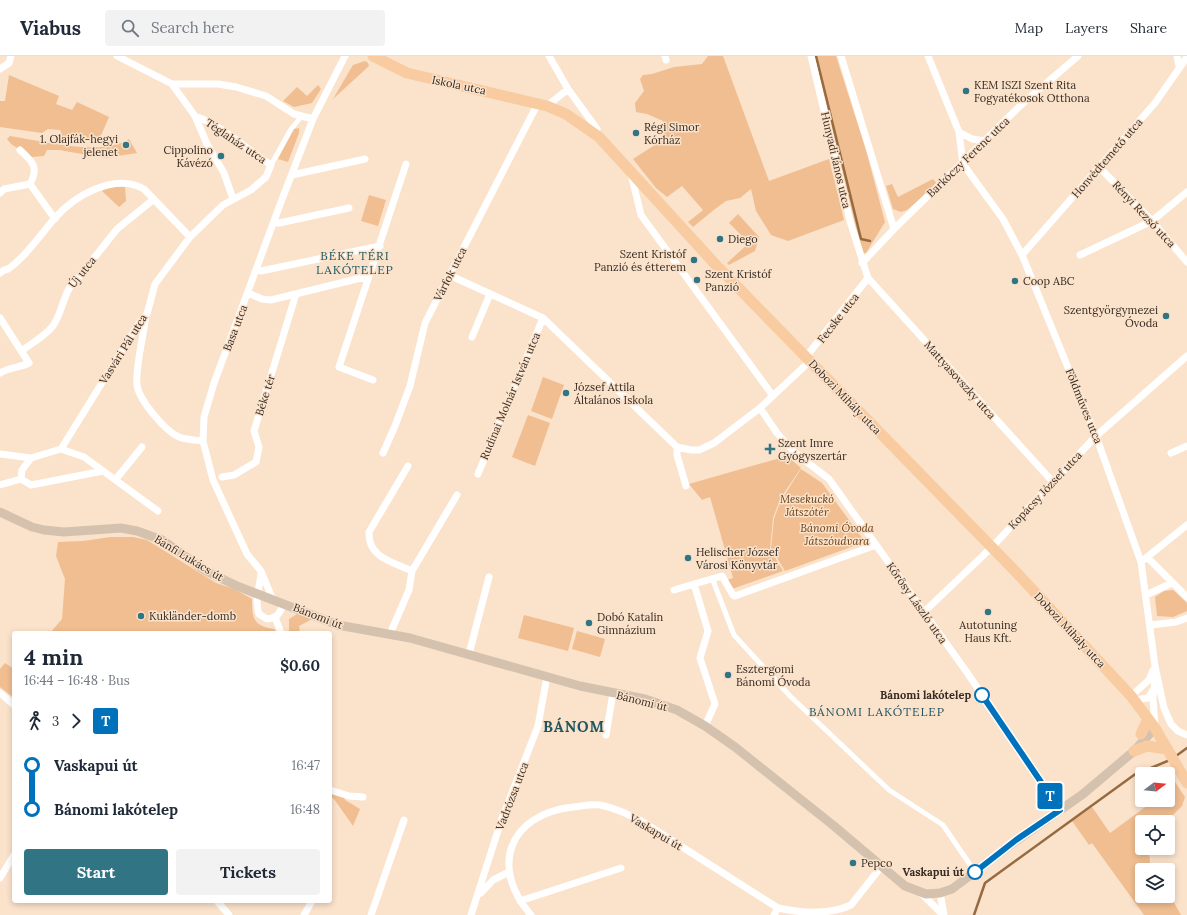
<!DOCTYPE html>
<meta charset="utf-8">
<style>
body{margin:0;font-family:Lora,serif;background:#f2f2f3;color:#1f2937;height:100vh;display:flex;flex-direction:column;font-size:15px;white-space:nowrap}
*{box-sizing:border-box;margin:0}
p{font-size:13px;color:#747a83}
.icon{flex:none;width:22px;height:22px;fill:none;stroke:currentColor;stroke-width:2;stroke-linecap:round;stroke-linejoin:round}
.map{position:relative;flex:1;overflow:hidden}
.side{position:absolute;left:12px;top:575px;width:320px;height:272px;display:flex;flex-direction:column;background:#fff;border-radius:4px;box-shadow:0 2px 6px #0003}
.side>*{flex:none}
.badge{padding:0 8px;border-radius:3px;font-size:14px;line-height:26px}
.needle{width:26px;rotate:74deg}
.tools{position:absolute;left:1135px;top:711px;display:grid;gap:8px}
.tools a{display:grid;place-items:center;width:40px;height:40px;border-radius:4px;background:#fff;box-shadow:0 2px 6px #0003;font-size:20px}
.map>.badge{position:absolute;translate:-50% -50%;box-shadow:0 0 0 2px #fff}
.legs{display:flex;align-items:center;gap:6px;height:44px;padding:0 12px;font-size:13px}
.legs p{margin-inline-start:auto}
.head{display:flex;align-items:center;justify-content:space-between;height:68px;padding:0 12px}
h1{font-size:22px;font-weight:700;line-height:30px}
.button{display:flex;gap:8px;margin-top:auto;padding:8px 12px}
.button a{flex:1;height:46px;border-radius:4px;background:#317584;color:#fff;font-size:16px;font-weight:700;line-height:46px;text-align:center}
.button a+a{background:#f2f2f3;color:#1f2937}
ul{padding:0 12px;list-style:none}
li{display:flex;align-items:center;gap:14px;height:44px;font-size:15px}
li i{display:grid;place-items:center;width:6px;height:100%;margin:0 5px;background:currentColor}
li i::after{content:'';width:10px;height:10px;margin:-5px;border:3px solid;border-radius:50%;background:#fff}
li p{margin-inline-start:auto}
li:first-child i{background:linear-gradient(#0000 50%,currentColor 0)}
li:last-child i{background:linear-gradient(currentColor 50%,#0000 0)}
header{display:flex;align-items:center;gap:24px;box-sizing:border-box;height:56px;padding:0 20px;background:#fff;border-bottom:1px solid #e0e1e3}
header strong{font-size:19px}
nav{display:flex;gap:22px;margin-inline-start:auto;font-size:14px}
.search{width:280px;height:36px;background:#f2f2f3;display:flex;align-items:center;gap:10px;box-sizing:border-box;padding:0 14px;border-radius:4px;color:#747a83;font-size:15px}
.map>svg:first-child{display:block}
.green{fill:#f0be91}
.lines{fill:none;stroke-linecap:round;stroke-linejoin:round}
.stream{stroke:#966b42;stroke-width:2.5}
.pedestrian{stroke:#fff;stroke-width:5}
.minor{stroke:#fff;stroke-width:7}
.secondary{stroke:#d5c2ae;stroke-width:9}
.primary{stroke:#f8cba0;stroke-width:11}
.line-1-casing{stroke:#fff;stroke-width:9}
.line-1{stroke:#0072bc;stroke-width:6}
.poi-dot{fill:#317584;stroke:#fbe2cb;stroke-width:1.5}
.stop-1-dot{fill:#fff;stroke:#0072bc;stroke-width:2}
.labels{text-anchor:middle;stroke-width:3;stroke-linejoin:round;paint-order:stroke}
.street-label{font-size:11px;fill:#352b22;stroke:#fbe2cb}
.poi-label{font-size:11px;fill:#352b22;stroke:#fbe2cb;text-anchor:start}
.park-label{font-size:11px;font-style:italic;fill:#674016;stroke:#fbe2cb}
.stop-label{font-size:11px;font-weight:bold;fill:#352b22;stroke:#fbe2cb;text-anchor:end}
.neighbourhood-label{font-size:12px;letter-spacing:1px;fill:#1f5662;stroke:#fbe2cb}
.district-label{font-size:15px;font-weight:bold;letter-spacing:1px;fill:#1f5662;stroke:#fbe2cb}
</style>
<header>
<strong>Viabus</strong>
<div class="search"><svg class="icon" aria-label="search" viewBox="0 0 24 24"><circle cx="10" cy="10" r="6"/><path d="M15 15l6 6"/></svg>Search here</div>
<nav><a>Map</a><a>Layers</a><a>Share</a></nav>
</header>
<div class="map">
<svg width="1187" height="859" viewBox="0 0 1187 859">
<rect width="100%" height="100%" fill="#fbe2cb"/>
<path class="green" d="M708 0H723L769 125 829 103 844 164 788 185 771 179 756 155 751 133 740 142 726 145 715 153 693 171 688 166 703 154 682 130 667 141 656 132 633 103 664 83 663 65 647 58 636 56 635 47 644 35 640 23 643 19 652 18 674 11 702 8Z
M815 0H836L866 94 885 166 866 197H862Z
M365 5 368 7 369 10 333 43 353 9Z
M9 19 59 40 56 48 72 54 77 46 109 61 99 84 63 82 60 74 48 73 42 77 0 71V45H5Z
M318 29 321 33 312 47 294 51 283 45 297 31 307 40Z
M299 72V77L288 106 278 103 294 73Z
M10 80C43 85 100 101 129 83L137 97 105 102 59 94H47L44 100 32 101 11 88 7 83Z
M933 123 937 128 907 154 901 156 893 153 886 130 892 128 898 141Z
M125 130 126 145 119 151 102 135 106 132Z
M369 139 386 144 378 170 361 165Z
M738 158 759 181 755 195 729 209 727 207 749 187 729 167Z
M543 321 564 329 552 363 531 355Z
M528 359 550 367 535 410 512 401Z
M787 400 801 412 780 443 773 462 770 493 783 515 732 533 727 524 733 522 710 441 702 444 689 428Z
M801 413 822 427 865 486 785 515 771 492 774 463 780 446Z
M111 481H133L147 484 216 527 234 533 252 543C252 562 253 570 274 573L278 577H50L62 563 65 523 56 500 58 486 83 485Z
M1173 534 1187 547V555L1173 561 1157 560 1155 541 1164 535Z
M297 558 312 563 299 570 300 577H287L289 575V563Z
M524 559 574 572 568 595 518 582Z
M577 575 605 583 600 601 572 593Z
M5 607 14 613V642L0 631V613Z
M1171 724 1175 726 1185 741 1182 750 1166 766H1142V792H1149L1150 807 1154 814H1142V840H1168V836L1181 859H1144L1092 787 1089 789 1072 765 1092 751 1110 777 1155 744H1168V725Z
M330 735 341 736 345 744 360 753 353 770 334 743 330 741Z"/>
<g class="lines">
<path class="stream" d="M816 0 861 183 870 185
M1176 700 1187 692
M974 859 985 827 1134 719 1170 704"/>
<path class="pedestrian" d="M271 109 291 73 302 60
M712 522 734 579 790 640 889 734 943 769 975 816"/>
<path class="minor" d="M117 0 172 28H218L236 31 266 40 294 58 313 63
M549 0 568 33 597 73
M665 0 666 4
M811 0 850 165 868 222 1052 425
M841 0 894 173
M928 0 959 76 963 108
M1177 0 1179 10
M0 13 9 7 11 0
M172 28 195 60 207 88 224 117 233 143
M547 50 568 33
M959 76 972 83 986 85
M20 94C33 106 39 111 30 128
M963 108 1003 163 1022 199 1096 380 1141 506 1155 610 1164 652 1171 668 1178 675 1187 679
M1099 111 1152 165 1187 206
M631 118 641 159 773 340
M292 119 365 103
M30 128 55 163
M0 137 4 133 30 128
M274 166 279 167 349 152
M1022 199 1155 47 1187 1
M1080 199 1152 165 1187 136
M862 207 894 173 1021 49 1078 0
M256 213 261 215 380 190
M0 217C3 214 4 214 8 213 13 210 20 203 24 199 35 187 44 175 54 163 74 140 114 116 144 133L190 181
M449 219 543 262 677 391 691 394H699L714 387 760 352 810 305
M248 237 262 243 271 244 369 220
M146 259C144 277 135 313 137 329 139 344 165 375 179 381 187 384 195 384 203 385
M0 262 29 307C19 312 9 311 0 317
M472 281 490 238
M21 295C31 288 45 280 53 270 64 254 63 233 79 221L117 173 154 143
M806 301 868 222
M373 324 339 311 406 108
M760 352 777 377 794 396 829 423 966 615 1060 754
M677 391V399L686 430
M61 393 139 267 147 258 155 228 190 181 223 149 251 134 266 121 271 109C246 93 223 70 195 60
M61 393 84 401 158 455
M383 397 395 370 410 330 425 267 538 47
M1171 397 1187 390
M0 398 31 402 61 393
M408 410 369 476C368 502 393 506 412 515
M478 418 543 262
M222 421 234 419 256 406 259 391 254 375 296 238
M21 423 31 429 103 415
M21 423 22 414 31 402
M116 423 142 391
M0 429 21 423
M1147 501 1187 541
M1141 506 1187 469
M261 517C260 531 254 544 259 558L267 563C277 562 281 557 283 547
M674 534 694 528
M1146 539 1172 527
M273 544 261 515 247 498 213 424 203 385 204 361 214 327 281 146 313 63 345 0
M924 556 992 491 1096 380 1187 300
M275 561 281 577
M1151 569 1176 566 1187 562
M390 578 409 534 412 515 457 439
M469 598 489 521
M1155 622 1153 643 1155 670
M0 637 14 649
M1131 640 1149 624 1153 614
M1134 644 1148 642 1153 634
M705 670 715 648 700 602 708 575 694 528 722 520 733 539 735 540 876 489
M606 679 613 637
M330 734 349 740 363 741
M0 822 14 799
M481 837 493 824 509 816
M940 837 944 859
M922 838 943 859
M217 845 229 859
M520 845 621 812
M304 859 312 845
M371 859 404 764
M471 859 501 765 538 670 547 620
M531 859C489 811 509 758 573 751 582 750 592 748 600 749 616 752 629 759 643 766L778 852C801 857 829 859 851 849L881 811
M774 859 778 852"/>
<path class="secondary" d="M0 456 32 471 44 474 64 476 121 472 137 475 162 484 206 515 237 530 338 569 410 582 580 630 645 643 677 654 705 670 735 691 834 770 905 830 926 838 940 837 952 833 1016 785 1083 738 1134 695 1155 672"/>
<path class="primary" d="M373 0 407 17 547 50 566 58 599 81 716 209 1016 516 1131 640 1155 672 1187 727
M1141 678 1148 663
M1134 695 1147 690 1167 693"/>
</g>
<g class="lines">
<defs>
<path id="line-1" d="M975 816 1016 784 1060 754 982 639"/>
</defs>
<use href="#line-1" class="line-1-casing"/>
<use href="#line-1" class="line-1"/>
</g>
<g class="poi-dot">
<circle cx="966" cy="35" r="4"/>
<circle cx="636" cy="77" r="4"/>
<circle cx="126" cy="89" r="4"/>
<circle cx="221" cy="100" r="4"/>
<circle cx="720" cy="183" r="4"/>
<circle cx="694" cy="204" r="4"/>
<circle cx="697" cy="224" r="4"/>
<circle cx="1015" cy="225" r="4"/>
<circle cx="1166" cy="260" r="4"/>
<circle cx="566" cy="337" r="4"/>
<path d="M768 387h4v4h4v4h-4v4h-4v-4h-4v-4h4z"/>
<circle cx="688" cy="502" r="4"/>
<circle cx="988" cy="556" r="4"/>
<circle cx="141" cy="560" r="4"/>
<circle cx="589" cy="567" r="4"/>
<circle cx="728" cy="619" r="4"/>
<circle cx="853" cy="807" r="4"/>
</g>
<g class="stop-1-dot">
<circle cx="982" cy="639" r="7"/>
<circle cx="975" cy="816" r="7"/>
</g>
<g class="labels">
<g class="street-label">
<text transform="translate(459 29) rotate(12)" y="4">Iskola utca</text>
<text transform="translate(236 85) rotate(34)" y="4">Téglaház utca</text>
<text transform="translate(968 101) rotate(-44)" y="4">Barkóczy Ferenc utca</text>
<text transform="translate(1107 102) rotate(-49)" y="4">Honvédtemető utca</text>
<text transform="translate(836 104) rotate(77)" y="4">Hunyadi János utca</text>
<text transform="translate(1144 158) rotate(47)" y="4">Rényi Rezső utca</text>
<text transform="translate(82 216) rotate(-51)" y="4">Új utca</text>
<text transform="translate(450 218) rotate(-63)" y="4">Várfok utca</text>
<text transform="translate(838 262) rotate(-52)" y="4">Fecske utca</text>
<text transform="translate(235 272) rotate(-69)" y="4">Basa utca</text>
<text transform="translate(123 293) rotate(-58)" y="4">Vasvári Pál utca</text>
<text transform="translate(960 324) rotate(48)" y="4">Mattyasovszky utca</text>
<text transform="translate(265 339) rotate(-73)" y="4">Béke tér</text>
<text transform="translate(510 340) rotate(-67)" y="4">Rudinai Molnár István utca</text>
<text transform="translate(845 341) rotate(46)" y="4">Dobozi Mihály utca</text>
<text transform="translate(1084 350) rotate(68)" y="4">Földműves utca</text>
<text transform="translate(1045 434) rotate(-47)" y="4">Kopácsy József utca</text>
<text transform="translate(189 502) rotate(31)" y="4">Bánfi Lukács út</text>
<text transform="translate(917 547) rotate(55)" y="4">Kőrösy László utca</text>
<text transform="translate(318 560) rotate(21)" y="4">Bánomi út</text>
<text transform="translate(1070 574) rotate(47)" y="4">Dobozi Mihály utca</text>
<text transform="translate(642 645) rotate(14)" y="4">Bánomi út</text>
<text transform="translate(512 740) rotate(-69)" y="4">Vadrózsa utca</text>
<text transform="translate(656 776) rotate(31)" y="4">Vaskapui út</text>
</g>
<g class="poi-label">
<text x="974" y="33">KEM ISZI Szent Rita<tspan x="974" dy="13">Fogyatékosok Otthona</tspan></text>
<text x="644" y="75">Régi Simor<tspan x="644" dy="13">Kórház</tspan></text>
<text x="118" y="87" text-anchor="end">1. Olajfák-hegyi<tspan x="118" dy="13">jelenet</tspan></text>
<text x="213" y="98" text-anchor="end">Cippolino<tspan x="213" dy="13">Kávézó</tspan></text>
<text x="728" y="187">Diego</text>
<text x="686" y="202" text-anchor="end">Szent Kristóf<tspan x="686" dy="13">Panzió és étterem</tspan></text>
<text x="705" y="222">Szent Kristóf<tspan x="705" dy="13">Panzió</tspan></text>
<text x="1023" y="229">Coop ABC</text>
<text x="1158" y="258" text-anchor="end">Szentgyörgymezei<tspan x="1158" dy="13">Óvoda</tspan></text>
<text x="574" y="335">József Attila<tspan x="574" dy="13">Általános Iskola</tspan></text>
<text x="778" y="391">Szent Imre<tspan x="778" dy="13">Gyógyszertár</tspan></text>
<text x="696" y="500">Helischer József<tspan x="696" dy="13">Városi Könyvtár</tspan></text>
<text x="149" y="564">Kukländer-domb</text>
<text x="597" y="565">Dobó Katalin<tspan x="597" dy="13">Gimnázium</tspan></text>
<text x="988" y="573" text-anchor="middle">Autotuning<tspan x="988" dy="13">Haus Kft.</tspan></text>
<text x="736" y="617">Esztergomi<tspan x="736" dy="13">Bánomi Óvoda</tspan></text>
<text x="861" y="811">Pepco</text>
</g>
<g class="park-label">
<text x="807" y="447">Mesekuckó<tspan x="807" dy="13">Játszótér</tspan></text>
<text x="837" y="476">Bánomi Óvoda<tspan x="837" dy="13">Játszóudvara</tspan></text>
</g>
<g class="stop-label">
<text x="971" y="643">Bánomi lakótelep</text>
<text x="964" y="820">Vaskapui út</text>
</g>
<g class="neighbourhood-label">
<text x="355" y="204">BÉKE TÉRI<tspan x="355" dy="14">LAKÓTELEP</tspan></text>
<text x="877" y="660">BÁNOMI LAKÓTELEP</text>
</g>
<g class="district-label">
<text x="574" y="676">BÁNOM</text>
</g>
</g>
</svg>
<div class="tools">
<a><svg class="needle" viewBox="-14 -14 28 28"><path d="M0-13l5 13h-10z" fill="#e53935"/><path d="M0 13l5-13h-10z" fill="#747a83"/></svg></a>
<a><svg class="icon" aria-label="locate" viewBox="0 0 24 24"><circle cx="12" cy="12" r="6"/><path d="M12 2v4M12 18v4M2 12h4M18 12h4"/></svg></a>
<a><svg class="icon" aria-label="layers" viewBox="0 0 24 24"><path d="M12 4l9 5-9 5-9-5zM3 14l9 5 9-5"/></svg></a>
</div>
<b class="badge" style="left:1050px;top:740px;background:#0072bc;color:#fff">T</b>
<section class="side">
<div class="head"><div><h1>4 min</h1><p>16:44 – 16:48 · Bus</p></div><b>$0.60</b></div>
<div class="legs"><svg class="icon" aria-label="walk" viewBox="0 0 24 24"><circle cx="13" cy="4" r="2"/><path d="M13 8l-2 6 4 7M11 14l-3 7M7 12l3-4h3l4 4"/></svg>3<svg class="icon" aria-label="forward" viewBox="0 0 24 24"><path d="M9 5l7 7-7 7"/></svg><b class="badge" style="background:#0072bc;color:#fff">T</b></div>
<ul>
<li><i style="color:#0072bc"></i><b>Vaskapui út</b><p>16:47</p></li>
<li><i style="color:#0072bc"></i><b>Bánomi lakótelep</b><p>16:48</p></li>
</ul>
<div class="button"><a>Start</a><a>Tickets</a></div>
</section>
</div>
